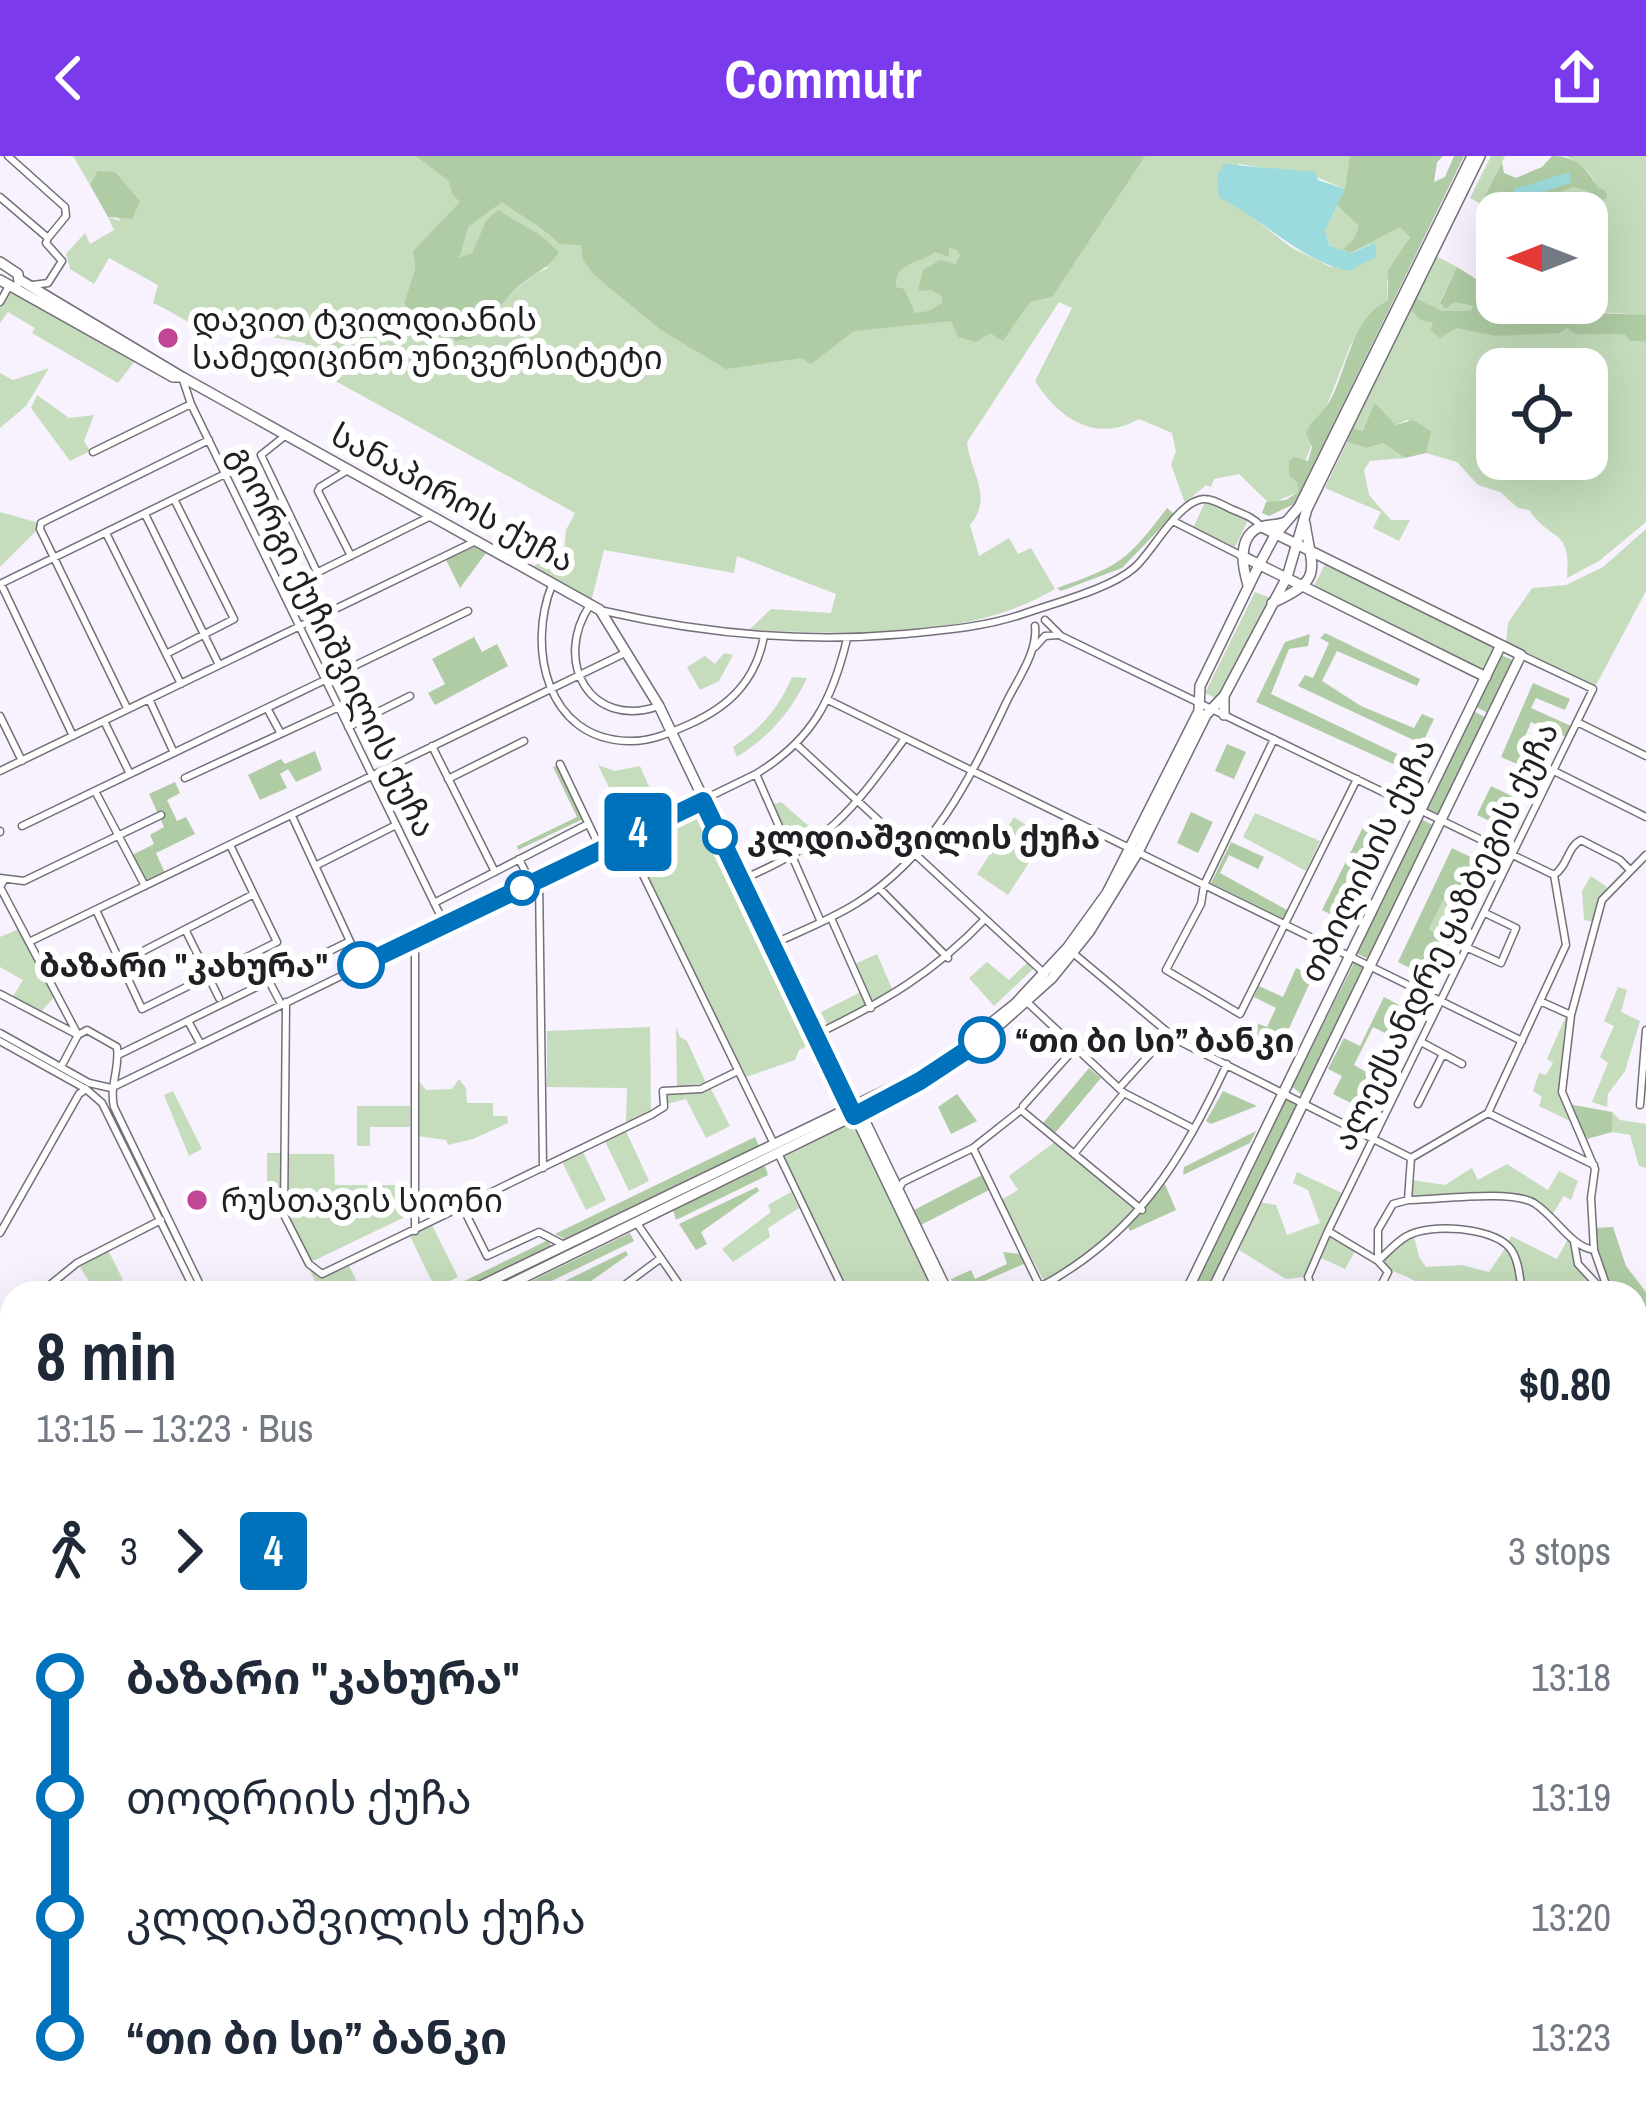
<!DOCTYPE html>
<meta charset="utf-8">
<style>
body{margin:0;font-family:"Archivo Narrow","Noto Sans Georgian",sans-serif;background:#f2f2f3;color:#1f2937;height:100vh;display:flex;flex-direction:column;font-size:45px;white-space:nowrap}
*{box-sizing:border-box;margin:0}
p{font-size:39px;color:#747a83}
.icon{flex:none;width:66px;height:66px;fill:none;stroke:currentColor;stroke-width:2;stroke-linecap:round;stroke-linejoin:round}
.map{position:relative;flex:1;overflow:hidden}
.details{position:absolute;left:0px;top:1125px;width:1647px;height:843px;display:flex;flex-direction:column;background:#fff;border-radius:36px 36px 0 0;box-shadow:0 12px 48px #0002}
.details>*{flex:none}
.badge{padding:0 24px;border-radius:9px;font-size:42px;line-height:78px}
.needle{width:78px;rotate:270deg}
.buttons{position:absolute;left:1476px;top:36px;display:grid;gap:24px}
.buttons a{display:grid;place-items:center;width:132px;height:132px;border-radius:24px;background:#fff;box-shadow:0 12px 48px #0002;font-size:60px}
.map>.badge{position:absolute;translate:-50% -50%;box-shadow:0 0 0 6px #fff}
.legs{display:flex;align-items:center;gap:18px;height:132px;padding:0 36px;font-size:39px}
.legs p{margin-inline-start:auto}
.head{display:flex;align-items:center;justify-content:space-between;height:204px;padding:0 36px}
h1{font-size:66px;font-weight:700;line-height:90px}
ul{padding:0 36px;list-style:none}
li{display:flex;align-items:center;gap:42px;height:120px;font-size:45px}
li i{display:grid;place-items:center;width:18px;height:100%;margin:0 15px;background:currentColor}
li i::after{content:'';width:30px;height:30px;margin:-15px;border:9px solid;border-radius:50%;background:#fff}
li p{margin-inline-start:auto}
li:first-child i{background:linear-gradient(#0000 50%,currentColor 0)}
li:last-child i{background:linear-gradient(currentColor 50%,#0000 0)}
header{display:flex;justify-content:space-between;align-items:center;height:156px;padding:0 36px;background:#7c3aed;color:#fff;font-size:54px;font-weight:700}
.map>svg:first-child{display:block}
.green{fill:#c5ddbc;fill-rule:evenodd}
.forest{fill:#afcca4;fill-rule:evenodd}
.water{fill:#9cdbdd}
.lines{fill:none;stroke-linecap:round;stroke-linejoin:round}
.minor-casing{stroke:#756f7a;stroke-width:9}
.major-casing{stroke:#756f7a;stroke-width:12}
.highway-casing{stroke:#756f7a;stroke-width:14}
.minor{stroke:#fff;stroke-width:6}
.major{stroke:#fff;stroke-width:9}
.highway{stroke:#fff;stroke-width:10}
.line-1-casing{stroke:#fff;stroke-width:27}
.line-1{stroke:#0072bc;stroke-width:18}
.poi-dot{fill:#c14696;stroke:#fff;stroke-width:4.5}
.stop-1-dot{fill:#fff;stroke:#0072bc;stroke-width:6}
.labels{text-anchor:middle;stroke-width:12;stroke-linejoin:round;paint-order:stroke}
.poi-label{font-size:33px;fill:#211f23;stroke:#fff;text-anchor:start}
.street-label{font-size:33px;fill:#211f23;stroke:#fff}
.stop-label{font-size:33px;font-weight:bold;fill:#211f23;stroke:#fff;text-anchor:start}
</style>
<header><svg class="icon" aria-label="back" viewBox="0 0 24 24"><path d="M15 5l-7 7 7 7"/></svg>Commutr<svg class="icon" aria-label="share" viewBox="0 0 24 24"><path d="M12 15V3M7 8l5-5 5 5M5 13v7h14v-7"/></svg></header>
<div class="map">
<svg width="1646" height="1966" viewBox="0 0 1646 1966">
<rect width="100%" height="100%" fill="#f8f1fe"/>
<path class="green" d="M73 0H1436L1410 80 1387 126 1388 145 1351 188 1297 326 1298 336 1270 348 1239 318 1214 323 1211 331 1206 329 1185 347 1171 308 1176 296 1172 277 1139 263C1096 287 1060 264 1035 225L1072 152 1059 146 967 286C970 316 994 341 970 369L979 400 1009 382 1018 398 1031 392 1055 433C966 486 850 477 749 474L771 453 831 457 836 438 737 400 734 417 604 394 591 446 529 413 539 407 574 409 563 407 566 374 575 357 310 211 305 187 248 177 237 171C207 186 182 159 153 147L158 129 109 102 94 128 70 113 66 98 85 77 90 88 114 74 108 61 120 65 97 15 90 29ZM1238 8 1309 18 1345 33 1325 75 1331 91 1350 97 1375 87 1331 111 1292 92 1239 51ZM461 46 469 70 458 103 472 98 486 65 548 112C515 127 496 155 474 182L428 171 404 148 415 112 413 95Z
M1491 0H1505L1481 48 1470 42Z
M1566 0H1646V159L1643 160C1601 153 1556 160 1515 147H1587V57H1571L1597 44C1600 21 1584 10 1566 0Z
M1573 31 1587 35 1589 42 1561 57 1494 55Z
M1436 100 1457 111 1440 146 1446 153 1455 146 1474 150 1471 155H1442L1416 142Z
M10 133 134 206 118 227 32 177 35 172 8 156 0 167V150Z
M1411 154 1420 164 1495 180 1567 172 1624 178 1630 185 1646 186V366L1599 405 1567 422C1571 371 1553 388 1529 354L1518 352 1500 336 1478 329 1457 306 1426 297 1430 274 1407 264 1396 269 1375 248 1361 276 1353 272ZM1497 213H1587V303H1497Z
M49 212 26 250 0 272V217L13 224Z
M37 239 69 262 94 259 84 285 90 295 70 305 31 252Z
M1347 286 1367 292 1383 287 1405 302 1370 305 1364 314 1369 339 1391 364H1410L1399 385 1373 372 1381 356 1325 332Z
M1206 344 1248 364 1235 391 1193 372Z
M0 356 39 367 38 373 0 411Z
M1646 373V435L1595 531 1506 487 1508 467 1532 432 1566 429 1603 411Z
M1326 406 1497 491 1484 516 1313 432Z
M1255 436 1273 443 1220 544 1205 537Z
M724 497 733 499 719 525 700 534 687 511 705 500 715 508Z
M792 521 807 522C790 557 770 580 737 601L733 591C762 572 778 553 792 521Z
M598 609 615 615 640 610 654 642 622 658Z
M781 646 820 680 791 696 771 649Z
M697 652 703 655 815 886 799 894 795 904 743 922 629 688 631 681Z
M1255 657 1320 685 1306 715 1243 681Z
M1014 661 1045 682 1008 739 977 718Z
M1591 720 1607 731 1594 766 1584 764 1582 735Z
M1445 741 1459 748 1443 780 1429 773Z
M19 773 54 841 41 856 12 842 23 824 0 811V781Z
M877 798 893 835 871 849 853 809Z
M987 806 1009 824 1028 806 1033 813 994 850 969 822Z
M1618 831 1627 834 1621 856 1640 865 1625 915 1608 938 1607 951 1592 946 1608 907 1600 901 1614 870 1604 865Z
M861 836 868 851 828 870 821 856Z
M1566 860 1569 861C1565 897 1552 936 1574 967L1539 950 1542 941 1533 935 1539 917 1546 919 1553 907 1547 903Z
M650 871 651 955 626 968 627 932 547 931V875Z
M676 871 680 881 687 885 706 927 677 931Z
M417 923 426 934 452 933 459 923 466 932 467 947H493V960H507L508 967 473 983 448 989 446 984 418 980Z
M710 931 730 970 706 982 686 943 667 948V937Z
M173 935 202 993 189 1000 164 939Z
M357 950H410V971H370V990H357Z
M1612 956 1620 964 1646 968V1012L1639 1010 1630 979 1612 976Z
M854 964 937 1137H848L782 1000Z
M625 973 649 1025 629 1035 604 983Z
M1055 986 1139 1054 1094 1097 1045 1127 1001 1044 1018 1034 1009 1020Z
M583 996 606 1044 586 1054 562 1006Z
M267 997H281V1056H267Z
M288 998H334L335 1029H409V1059L311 1106 288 1060Z
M1507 1008 1548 1034 1559 1015 1578 1025 1571 1044 1564 1040 1552 1059 1530 1042 1516 1039 1411 1042 1412 1024 1445 1029 1472 1012 1478 1024Z
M1297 1016 1342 1037 1304 1121 1286 1123 1239 1094 1259 1046 1276 1049 1287 1079 1320 1067 1308 1034 1293 1027Z
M791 1036 799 1052 768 1072 770 1081 733 1106 722 1093 771 1056 768 1049Z
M432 1069 458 1121 435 1132 410 1080Z
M1328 1075 1358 1090 1345 1113 1317 1100Z
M1413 1076 1419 1101 1426 1111 1462 1109 1489 1116 1508 1088 1515 1101 1522 1137H1419L1423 1131C1408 1117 1392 1119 1378 1105Z
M1511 1080 1557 1103 1569 1081 1576 1109 1594 1133 1591 1137H1525L1517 1100 1509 1085Z
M108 1094 123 1124 96 1137 80 1111Z
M308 1108C321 1125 332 1118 349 1110L363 1137H348L344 1132 319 1137Z
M0 1829 12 1835V1871L5 1885 0 1882Z
M118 1956H198L193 1966H123Z
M289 1956H374L363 1966H282Z
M507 1956H641L633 1966H486Z
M644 1956H952L957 1966H655Z"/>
<path class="forest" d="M416 0H1145L1052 141 1030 146 1003 185 990 177 976 186 958 181 951 165 854 175 811 208 801 202 726 213 661 174 593 118 583 104 581 89 559 88C541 68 523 62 502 46L469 70 459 102 472 97 486 65 498 54 540 79 559 96C547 115 529 119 514 135 499 150 487 167 474 182L456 185 447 175 428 171 404 148 415 112 413 95 460 46 452 38 449 25ZM949 92 956 93 960 99 956 108 940 104 923 114 918 135 931 134 942 140V147L929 155 915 157 904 133 896 131C894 105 920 108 935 96L949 101Z
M1350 0H1443L1437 6 1434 26 1445 21 1454 0H1464L1294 348 1269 360 1262 357 1266 346 1286 344 1298 336 1297 326 1289 319V305L1294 301 1308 305 1312 291 1306 277C1311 265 1316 263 1324 254 1346 227 1349 160 1388 145V115L1410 81 1400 71 1350 97 1343 93 1354 83 1359 70 1337 49 1345 33Z
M1552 0C1576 0 1587 12 1598 32L1606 35 1607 42 1571 57H1561L1589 42 1587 35 1573 31 1531 48 1500 50 1494 55 1481 48 1502 6 1504 17 1516 22 1542 11Z
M97 15 115 16 140 45 132 63 108 61 90 29Z
M1457 111 1476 123 1484 151 1515 147 1548 155 1646 159V186L1630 185 1624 178H1576L1567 172 1559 177 1495 180 1456 172 1440 182 1430 174 1433 167 1420 164 1411 154 1416 142 1442 155H1471L1473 150 1455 146 1446 153 1440 147Z
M1375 247 1396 269 1413 264 1431 275 1426 297 1405 302 1383 287 1367 292 1347 286 1353 272 1362 275Z
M1167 352 1174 358 1122 412 1061 435 1057 432C1120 410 1127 405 1167 352Z
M474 391 486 397 460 432 446 404Z
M1325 477 1420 523 1417 530 1337 495 1322 525 1361 550 1414 572 1422 558 1434 563 1422 588 1298 530 1305 519 1313 522 1329 487 1320 482Z
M1310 478 1308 490 1289 493 1271 538 1414 606 1409 615 1256 546 1285 486Z
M474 481 482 496 497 488 508 510 435 549 428 537 445 528 432 503Z
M1499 498 1515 505 1490 558 1474 550Z
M1533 527 1570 543 1565 554 1536 542 1531 552 1571 570 1566 581 1531 566 1523 586 1533 591 1524 611 1501 601Z
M1473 555 1487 562 1440 660 1425 653Z
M1227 588 1246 596 1234 623 1215 615Z
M315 595 322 614 296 626 288 613 280 618 287 632 260 644 248 619 281 603 285 608Z
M558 609 583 663 518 694 517 690 577 661 553 611Z
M175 626 180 637 167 644 177 665 186 661 195 678 156 697 165 717 145 727 132 699 154 688 150 679 164 671 149 638Z
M1491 630 1518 643 1504 672 1477 659Z
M1191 656 1213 666 1198 697 1177 687Z
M1368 661 1383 669 1338 762 1322 754Z
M1421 663 1435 670 1370 804 1356 797Z
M1231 686 1264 701 1258 713 1229 699 1220 717 1287 754 1283 763 1211 727Z
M1452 692 1489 710 1434 824 1398 806ZM1445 741 1458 748 1442 780 1429 773Z
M1354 807 1366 812 1303 939 1292 931Z
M1296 812 1313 820 1275 903 1232 884 1259 868 1267 871 1276 852 1254 841 1259 830 1283 841Z
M1384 841 1411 855 1397 883 1373 871 1354 909 1378 923 1363 953 1333 938 1342 920 1328 913 1344 882 1360 890Z
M1089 912 1101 922 1055 977 1043 967Z
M1223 935 1257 950 1211 968 1206 965Z
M957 938 977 965 951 978 938 951Z
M1285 940 1300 946 1207 1137H1191Z
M1568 948 1612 956V976L1587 983Z
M1256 975 1250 987 1183 1019 1184 1011Z
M755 981 759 990 565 1083 555 1078Z
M765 1010 768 1019 676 1064 673 1054Z
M982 1019 989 1034 919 1070 912 1055Z
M1164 1026 1176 1054 1130 1075 1128 1072Z
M757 1031 759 1035 701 1076 707 1088 696 1094 679 1068Z
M1613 1071 1626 1110 1646 1136V1155L1635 1154V1137H1611L1597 1095 1594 1072Z
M630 1077 634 1085 527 1137 519 1131Z
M548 1084 551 1090 455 1137H440Z
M626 1095 628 1099 574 1137H565L561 1127Z
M1003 1096 1021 1098 1026 1107 957 1137 951 1123 971 1114 975 1123 1007 1108Z"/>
<path class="water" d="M1224 8 1315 16 1318 24 1345 33 1325 75 1330 90 1351 97 1375 87 1376 101 1349 115C1296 103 1265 63 1219 42L1217 19Z
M1569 16 1571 27 1514 45V33Z"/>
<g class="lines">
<defs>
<path id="minor" d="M8 0 65 51 66 60 48 82
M0 41 48 82 46 87 62 105 48 127 33 129
M0 146 9 130
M182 221 191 248 445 769
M286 279 261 299 317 416
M93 296 191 248
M348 314 320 331 318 335 351 400
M145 358 219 509
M1173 365 1242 400
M106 377 181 528
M0 428 225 318
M1 428 73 580
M552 429C527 491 546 583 628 585 650 586 670 577 690 568 730 550 756 524 764 480
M282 434 429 361
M590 449C552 506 591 574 659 550
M604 455C704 478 803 487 905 478 945 474 985 471 1023 458 1054 447 1110 433 1134 412 1152 397 1180 342 1205 343 1213 343 1223 349 1231 353 1243 358 1253 361 1262 371
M1045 464 1061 480 1554 719 1566 789 1488 957
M1035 491 1045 480 1058 479
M166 498 234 463 174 343
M149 543 174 597
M828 544 1522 885
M127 552 40 373 41 367 209 284
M267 552 280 576
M0 560 22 605
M104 565 130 618
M1577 566 1646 600
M348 571 410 540
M1274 583 1204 729 1201 748 1166 814 1240 858 1357 623
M797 589 1045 818
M432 590 495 716
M560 608 601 694
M0 615 476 385
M1554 615 1646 661
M756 618 821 766
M185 622 339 551
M448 623 524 585
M95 635 145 730
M292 660 361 809
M22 670 468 455
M0 676V675
M625 682 774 988
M519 703 531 727
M315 710 396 669
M1554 719C1568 710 1567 691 1581 684L1620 704 1630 714
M0 722 24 725 161 659
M4 724 0 731 78 879 61 911
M539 724 543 1012
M741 724C829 686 850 658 905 582
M879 732 948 802
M434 747 588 668
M96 754 142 853 277 786 230 689
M831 762 871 852
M186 775 219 842
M415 785V1075
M29 786 625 497
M773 788C801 775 830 764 857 747 932 700 969 625 1006 547 1017 524 1038 496 1035 470
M1468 792 1501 807 1516 772 1485 757
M1073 797 1177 884 1411 1002 1488 957 1594 1009
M120 807 252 739
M269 825 281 848
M0 838 78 879 87 874 117 891C120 913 109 930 114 951L204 1137
M286 846 284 1059 309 1108 322 1118 651 959 664 951 663 935 701 933 738 915
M1027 846 1124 937 1194 973
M1542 846 1571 859
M188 865 200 887
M0 877 89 927 111 932
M817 878C883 846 934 817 985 763
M0 885 86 933 102 947 196 1137
M1421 886 1462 908
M118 899 350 785
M1120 931 1168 878
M111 932 756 618C812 584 832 545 847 483
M1418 948 1443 898
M1640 949 1646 874
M1023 950 1075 892
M973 992 1043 1137
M778 997 845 1137
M1074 998 1124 937
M898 1034 903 1026 973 992 1021 954 1142 1054
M1408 1044 1411 1002
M463 1052 487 1100 539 1076 564 1089
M636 1066 685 1137
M1328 1075 1378 1105C1387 1097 1396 1086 1407 1080 1429 1067 1491 1071 1509 1091 1519 1102 1520 1123 1522 1137
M0 1077 79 938 86 933
M1574 1086 1578 1108 1605 1137
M1040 1131C1137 1079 1181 1005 1227 908
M40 1137 77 1107 161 1064
M614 1137 661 1102
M1314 1137 1308 1121 1328 1075 1593 533 1521 499
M1377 1137 1388 1116 1378 1105V1074L1393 1048 1408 1044C1438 1044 1510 1033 1534 1047 1555 1060 1571 1091 1594 1094
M1609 1137 1594 1094 1591 1042 1595 1013 1562 936 1571 859 1602 744 1646 699
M1635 1156 1646 1157
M0 1176 12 1161
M1635 1181 1646 1162
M1635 1230 1643 1229
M0 1326 9 1310 12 1311
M0 1526 12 1533
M0 1642 12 1649
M0 1668 11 1648
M0 1885 12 1891
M0 1924 12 1902
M0 1947 12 1953
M17 1956 35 1966
M494 1956 499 1966
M41 1966 47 1956
M195 1966 200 1956
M279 1966 285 1956
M568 1966 569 1956"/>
<path id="major" d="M0 106 18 118 19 126
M0 124 173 221H182
M20 124 182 221 600 454 659 550 940 1137
M1242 400 1486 521
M1248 429C1243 412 1237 385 1256 373 1264 368 1276 370 1285 366
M1272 447C1325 423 1312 415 1305 367
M1224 559V540
M859 953 948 1137
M466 1137 918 919 967 886 1015 848 1068 791 1107 737 1199 555 1200 530 1260 407 1275 379 1299 351 1472 0
M492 1137 843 965 943 911 987 880 1052 822 1089 776 1138 696 1206 559 1224 540 1287 421 1307 353 1480 0
M1186 1137 1501 489
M1211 1137 1521 499 1262 371
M0 1566 12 1544
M0 1596 12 1574"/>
<path id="highway" d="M1635 1269 1646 1271
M456 1966 476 1956"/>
</defs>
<use href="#minor" class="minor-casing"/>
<use href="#major" class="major-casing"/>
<use href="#highway" class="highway-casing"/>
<use href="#minor" class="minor"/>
<use href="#major" class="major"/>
<use href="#highway" class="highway"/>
</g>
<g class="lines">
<defs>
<path id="line-1" d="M361 809 703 645 854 960 920 925 982 884"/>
</defs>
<use href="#line-1" class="line-1-casing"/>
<use href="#line-1" class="line-1"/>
</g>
<g class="poi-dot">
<circle cx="168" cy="182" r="12"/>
<circle cx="197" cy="1044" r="12"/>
</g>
<g class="stop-1-dot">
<circle cx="720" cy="681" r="15"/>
<circle cx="522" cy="732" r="15"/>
<circle cx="361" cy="809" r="21"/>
<circle cx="982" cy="884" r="21"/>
</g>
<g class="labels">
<g class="poi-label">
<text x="192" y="175">დავით ტვილდიანის<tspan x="192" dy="38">სამედიცინო უნივერსიტეტი</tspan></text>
<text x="221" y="1056">რუსთავის სიონი</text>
</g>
<g class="street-label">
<text transform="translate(453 341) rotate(29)" y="12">სანაპიროს ქუჩა</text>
<text transform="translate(333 485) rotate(64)" y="12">გიორგი ქუჩიშვილის ქუჩა</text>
<text transform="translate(1367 704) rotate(-64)" y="12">თბილისის ქუჩა</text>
<text transform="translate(1445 780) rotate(-64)" y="12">ალექსანდრე ყაზბეგის ქუჩა</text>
</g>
<g class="stop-label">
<text x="747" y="693">კლდიაშვილის ქუჩა</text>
<text x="328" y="821" text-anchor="end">ბაზარი "კახურა"</text>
<text x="1015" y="896">“თი ბი სი” ბანკი</text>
</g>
</g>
</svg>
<div class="buttons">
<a><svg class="needle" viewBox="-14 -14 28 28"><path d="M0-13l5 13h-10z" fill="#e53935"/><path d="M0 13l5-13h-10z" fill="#747a83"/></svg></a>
<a><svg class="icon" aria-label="locate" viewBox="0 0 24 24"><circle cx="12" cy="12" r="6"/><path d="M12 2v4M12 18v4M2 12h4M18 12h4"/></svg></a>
</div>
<b class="badge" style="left:638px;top:676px;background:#0072bc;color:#fff">4</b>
<section class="details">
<div class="head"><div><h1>8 min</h1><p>13:15 – 13:23 · Bus</p></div><b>$0.80</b></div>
<div class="legs"><svg class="icon" aria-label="walk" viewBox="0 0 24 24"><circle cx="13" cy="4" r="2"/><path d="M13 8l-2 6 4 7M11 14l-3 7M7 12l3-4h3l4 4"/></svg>3<svg class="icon" aria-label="forward" viewBox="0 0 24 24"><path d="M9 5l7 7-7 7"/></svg><b class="badge" style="background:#0072bc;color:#fff">4</b><p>3 stops</p></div>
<ul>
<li><i style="color:#0072bc"></i><b>ბაზარი &quot;კახურა&quot;</b><p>13:18</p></li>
<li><i style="color:#0072bc"></i><span>თოდრიის ქუჩა</span><p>13:19</p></li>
<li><i style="color:#0072bc"></i><span>კლდიაშვილის ქუჩა</span><p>13:20</p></li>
<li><i style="color:#0072bc"></i><b>“თი ბი სი” ბანკი</b><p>13:23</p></li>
</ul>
</section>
</div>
